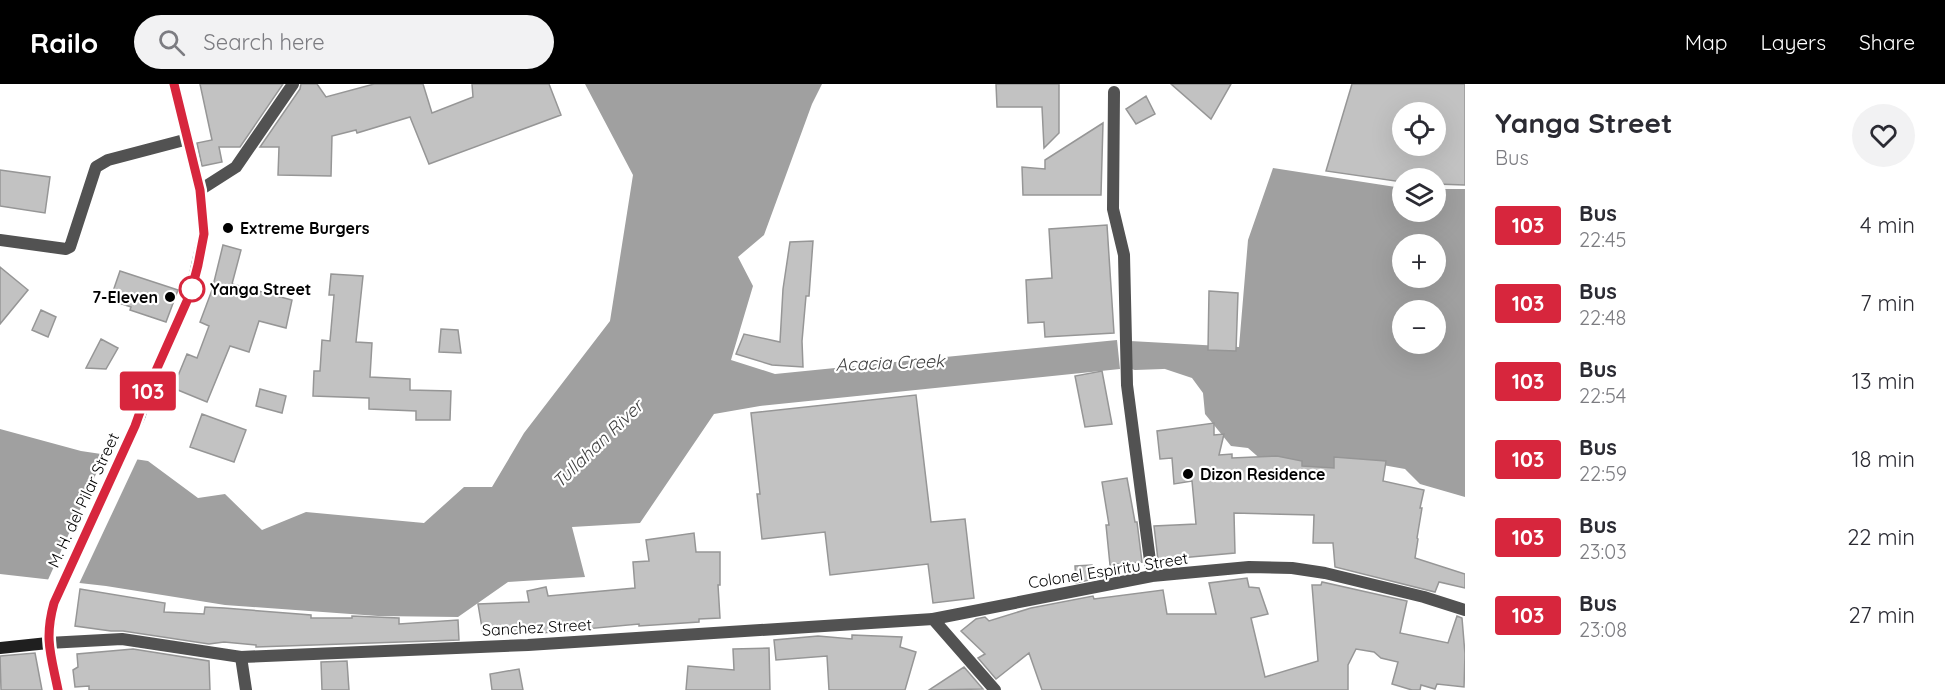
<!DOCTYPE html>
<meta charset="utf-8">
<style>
body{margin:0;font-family:Quicksand,sans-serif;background:#f2f2f3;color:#2b2b33;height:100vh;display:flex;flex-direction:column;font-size:22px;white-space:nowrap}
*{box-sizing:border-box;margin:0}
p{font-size:20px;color:#7c7c81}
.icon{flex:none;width:33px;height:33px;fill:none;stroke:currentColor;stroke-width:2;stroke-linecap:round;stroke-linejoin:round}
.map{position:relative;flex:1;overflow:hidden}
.drawer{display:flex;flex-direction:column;background:#fff;width:480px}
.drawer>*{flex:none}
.badge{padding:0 12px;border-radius:4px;font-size:21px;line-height:39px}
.fabs{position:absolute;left:1392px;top:18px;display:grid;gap:12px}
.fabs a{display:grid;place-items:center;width:54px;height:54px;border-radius:50%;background:#fff;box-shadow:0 6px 24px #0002;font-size:30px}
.map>.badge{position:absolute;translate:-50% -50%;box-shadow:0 0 0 3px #fff}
.round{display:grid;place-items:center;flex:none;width:63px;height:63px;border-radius:32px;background:#f2f2f3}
.head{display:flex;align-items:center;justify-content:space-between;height:102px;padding:0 30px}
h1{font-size:28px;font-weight:700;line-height:45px}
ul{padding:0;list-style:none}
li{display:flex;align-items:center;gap:18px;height:78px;padding:0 30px}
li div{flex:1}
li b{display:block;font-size:22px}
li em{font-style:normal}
li .badge{min-width:66px;font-weight:700;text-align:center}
header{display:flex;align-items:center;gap:36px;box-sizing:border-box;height:84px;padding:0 30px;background:#000;color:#fff}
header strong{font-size:28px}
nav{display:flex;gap:33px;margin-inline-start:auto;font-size:21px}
.search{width:420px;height:54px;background:#f2f2f3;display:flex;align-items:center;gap:15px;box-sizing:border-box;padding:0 21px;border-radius:33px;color:#7c7c81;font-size:22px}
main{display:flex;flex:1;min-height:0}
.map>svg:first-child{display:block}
.water{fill:#a0a0a0;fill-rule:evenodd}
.pier{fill:#fff}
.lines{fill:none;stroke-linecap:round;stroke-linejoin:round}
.stream{stroke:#a0a0a0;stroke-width:6}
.building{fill:#c2c2c2;stroke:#969696;stroke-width:1.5;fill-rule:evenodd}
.minor{stroke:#525252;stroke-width:12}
.tertiary{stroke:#525252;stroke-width:12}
.secondary{stroke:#1f1f1f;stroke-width:12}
.line-casing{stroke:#fff;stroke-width:14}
.line{stroke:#d7263d;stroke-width:9}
.poi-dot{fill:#000;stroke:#fff;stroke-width:2}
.stop-dot{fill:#fff;stroke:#d7263d;stroke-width:3}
.labels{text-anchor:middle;stroke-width:4.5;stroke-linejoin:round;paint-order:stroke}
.poi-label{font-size:16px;font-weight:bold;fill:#000;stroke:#fff;text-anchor:start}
.stop-label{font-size:16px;font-weight:bold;fill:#000;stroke:#fff;text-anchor:start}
.street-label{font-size:16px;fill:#000;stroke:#fff}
.water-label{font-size:18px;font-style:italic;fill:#414141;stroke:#fff}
</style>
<header>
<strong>Railo</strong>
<div class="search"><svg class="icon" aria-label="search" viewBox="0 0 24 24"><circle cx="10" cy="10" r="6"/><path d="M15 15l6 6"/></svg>Search here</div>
<nav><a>Map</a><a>Layers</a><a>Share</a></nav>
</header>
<main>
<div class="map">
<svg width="1465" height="606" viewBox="0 0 1465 606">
<rect width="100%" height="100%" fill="#fff"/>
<path class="water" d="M585 0H822L812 20 764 151 738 173 753 202 731 276 775 290 1117 256 1120 285 760 322 714 330 640 439 572 443 585 493 508 498 458 533 378 532 225 521 106 502 0 490V345L81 367 148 377 198 414 225 410 262 446 306 428 424 439 464 403H492L524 349 610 237 633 91Z
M1273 84 1402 104V128H1436V105H1465V413L1420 400 1405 385 1377 380 1280 392 1248 364 1231 362 1205 330 1203 309 1192 294 1153 281 1131 285 1130 257 1239 263 1248 156ZM1402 160H1436V194H1402ZM1402 226H1436V260H1402Z"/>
<path class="pier" d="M106 368 139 372 78 502 47 498Z"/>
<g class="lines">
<path class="stream" d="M1135 283 1163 282"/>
</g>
<path class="building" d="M200 0H283L240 63H219L222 78 202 82 197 59 212 56Z
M301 0H317L326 13 374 0H423L432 29 473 13 472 0H549L561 31 429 80 410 33 357 49 356 46 332 52 331 92 278 91 279 63H260L300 5Z
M996 0H1059V49L1044 64 1042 23H997Z
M1171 0H1231L1211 35Z
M1352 0H1465V101L1436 100V94H1402V98L1326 87ZM1402 28H1436V62H1402Z
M1146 12 1155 30 1136 40 1126 25Z
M1103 39 1101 111H1023L1022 83 1045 85V76Z
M0 86 50 93 45 129 0 122Z
M1107 141 1114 249 1045 253 1044 238 1028 239 1026 196 1052 194 1049 145Z
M813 157 809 212H806L802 257 803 283 772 281 736 270 744 250 780 258 783 205 790 158Z
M223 161 241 166 232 200 292 216 286 244 259 237 249 268 230 262 207 318 173 304 187 270 197 274 209 242 200 238 212 206Z
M0 183 28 206 0 240Z
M120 187 178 206 166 238 130 226 131 223 110 216Z
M331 190 363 192 356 258 372 259 370 293 410 295V306L451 307 450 336H416V327L369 325V314L313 312 314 287H320L322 256 330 257 334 211H329Z
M1209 207 1238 209 1236 267 1208 266Z
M41 226 56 233 48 253 32 246Z
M441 245 458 246 461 269 439 268Z
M101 255 118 264 106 285 86 284Z
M1102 287 1112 340 1085 343 1075 292Z
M260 305 286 312 282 329 256 322Z
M916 311 931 438 965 435 974 514 933 519 928 480 830 491 825 448 762 455 757 410H760L751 329Z
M202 330 246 346 234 378 190 363Z
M1214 339V351L1224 350 1219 371 1232 370V374L1277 372 1302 377V382L1334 384V373L1386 377 1383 397 1424 406 1420 424H1422L1417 454 1418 455 1415 474 1465 490V504L1439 498 1435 508 1335 483 1333 459H1313L1314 431 1234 429 1235 469 1158 476 1154 442 1196 440 1192 397 1174 400 1172 374 1160 375 1157 347Z
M1127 394 1135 438H1137L1142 478 1110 481 1106 441H1109L1102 398Z
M694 449 696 468H720V501H718L720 534 699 535V538L639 542V540L542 549V547L483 550 478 520 529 518 527 507 546 503 548 512 635 504 633 478 649 477 646 456Z
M1092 481 1093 495 1076 499 1075 482Z
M1247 494 1249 503 1259 504 1268 530 1251 534 1265 593 1318 577 1312 501H1321L1322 498 1407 517 1400 549 1448 559 1457 532 1462 534 1465 570 1464 603 1437 600 1435 605 1421 601 1420 606H1412L1392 600 1398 578 1381 574 1374 568 1356 565 1348 581V606H1042L1029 569 996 595 978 574 985 570 961 547 976 535 985 533 989 537 1031 524 1093 512 1094 515 1163 506 1167 530H1216L1209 499Z
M80 505 165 519 164 528 204 530 205 523 224 524 311 531V534H352V532L399 534V540L458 536 459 556 256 563V561L224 558 209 560 123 547H111L75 542Z
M852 551 902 553 900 563 916 568 905 606H829L827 572 776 576 774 556 818 552 852 555Z
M769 564 770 606H686L688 582 734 586 733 565Z
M133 565 209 577 210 606H89V602L75 603 73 586 78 583 77 570Z
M35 569 42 606H1L0 572Z
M347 577 349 606H322L321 578Z
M964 583 983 605 929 606Z
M519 585 523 606H492L490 590Z"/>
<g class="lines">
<path class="minor" d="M1114 8 1113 125 1124 171 1127 301 1152 492
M0 156 66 165 70 163 96 83 108 76 188 55
M933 535 1152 492 1249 483 1292 484 1325 489 1424 513 1465 526
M241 573 246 606"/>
<path class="tertiary" d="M200 106 236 83 293 0
M48 559 122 555 241 573 528 561 933 535 995 606"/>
<path class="secondary" d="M0 564 48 559
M58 606C51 572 45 553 54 519L130 353 140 331 150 300 191 208 204 150 200 106 174 0"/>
</g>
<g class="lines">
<defs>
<path id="line" d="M58 606C51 571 44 555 54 519L135 342 150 300 191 208 198 181 204 150 200 106 174 0"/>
</defs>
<use href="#line" class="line-casing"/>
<use href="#line" class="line"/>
</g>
<g class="poi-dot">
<circle cx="228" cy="144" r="6"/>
<circle cx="170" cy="213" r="6"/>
<circle cx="1188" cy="390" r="6"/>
</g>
<circle class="stop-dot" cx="192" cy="205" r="12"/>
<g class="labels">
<g class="poi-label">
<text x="240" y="150">Extreme Burgers</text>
<text x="158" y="219" text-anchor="end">7-Eleven</text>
<text x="1200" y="396">Dizon Residence</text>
</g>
<g class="stop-label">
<text x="210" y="211">Yanga Street</text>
</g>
<g class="street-label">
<text transform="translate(83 416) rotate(-65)" y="6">M. H. del Pilar Street</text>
<text transform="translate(1108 486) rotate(-9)" y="6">Colonel Espiritu Street</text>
<text transform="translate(537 543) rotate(-3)" y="6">Sanchez Street</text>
</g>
<g class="water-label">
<text transform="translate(890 279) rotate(-2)" y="6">Acacia Creek</text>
<text transform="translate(598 360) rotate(-44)" y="6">Tullahan River</text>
</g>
</g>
</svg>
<div class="fabs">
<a><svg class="icon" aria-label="locate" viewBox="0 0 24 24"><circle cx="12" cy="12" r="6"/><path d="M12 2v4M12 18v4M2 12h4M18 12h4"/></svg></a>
<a><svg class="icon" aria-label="layers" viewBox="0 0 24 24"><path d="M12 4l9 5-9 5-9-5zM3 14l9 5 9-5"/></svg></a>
<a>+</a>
<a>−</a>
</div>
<b class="badge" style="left:148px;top:307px;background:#d7263d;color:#fff">103</b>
</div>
<section class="drawer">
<div class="head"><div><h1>Yanga Street</h1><p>Bus</p></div><a class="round"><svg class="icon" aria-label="heart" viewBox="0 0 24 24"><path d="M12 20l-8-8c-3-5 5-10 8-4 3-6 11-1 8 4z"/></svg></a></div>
<ul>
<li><span class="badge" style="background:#d7263d;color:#fff">103</span><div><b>Bus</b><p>22:45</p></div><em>4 min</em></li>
<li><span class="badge" style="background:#d7263d;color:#fff">103</span><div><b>Bus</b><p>22:48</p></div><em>7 min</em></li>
<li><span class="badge" style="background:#d7263d;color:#fff">103</span><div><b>Bus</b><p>22:54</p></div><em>13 min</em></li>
<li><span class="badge" style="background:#d7263d;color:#fff">103</span><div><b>Bus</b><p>22:59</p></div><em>18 min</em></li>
<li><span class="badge" style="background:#d7263d;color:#fff">103</span><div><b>Bus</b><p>23:03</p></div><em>22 min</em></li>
<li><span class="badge" style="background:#d7263d;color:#fff">103</span><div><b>Bus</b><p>23:08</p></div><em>27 min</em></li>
</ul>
</section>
</main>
